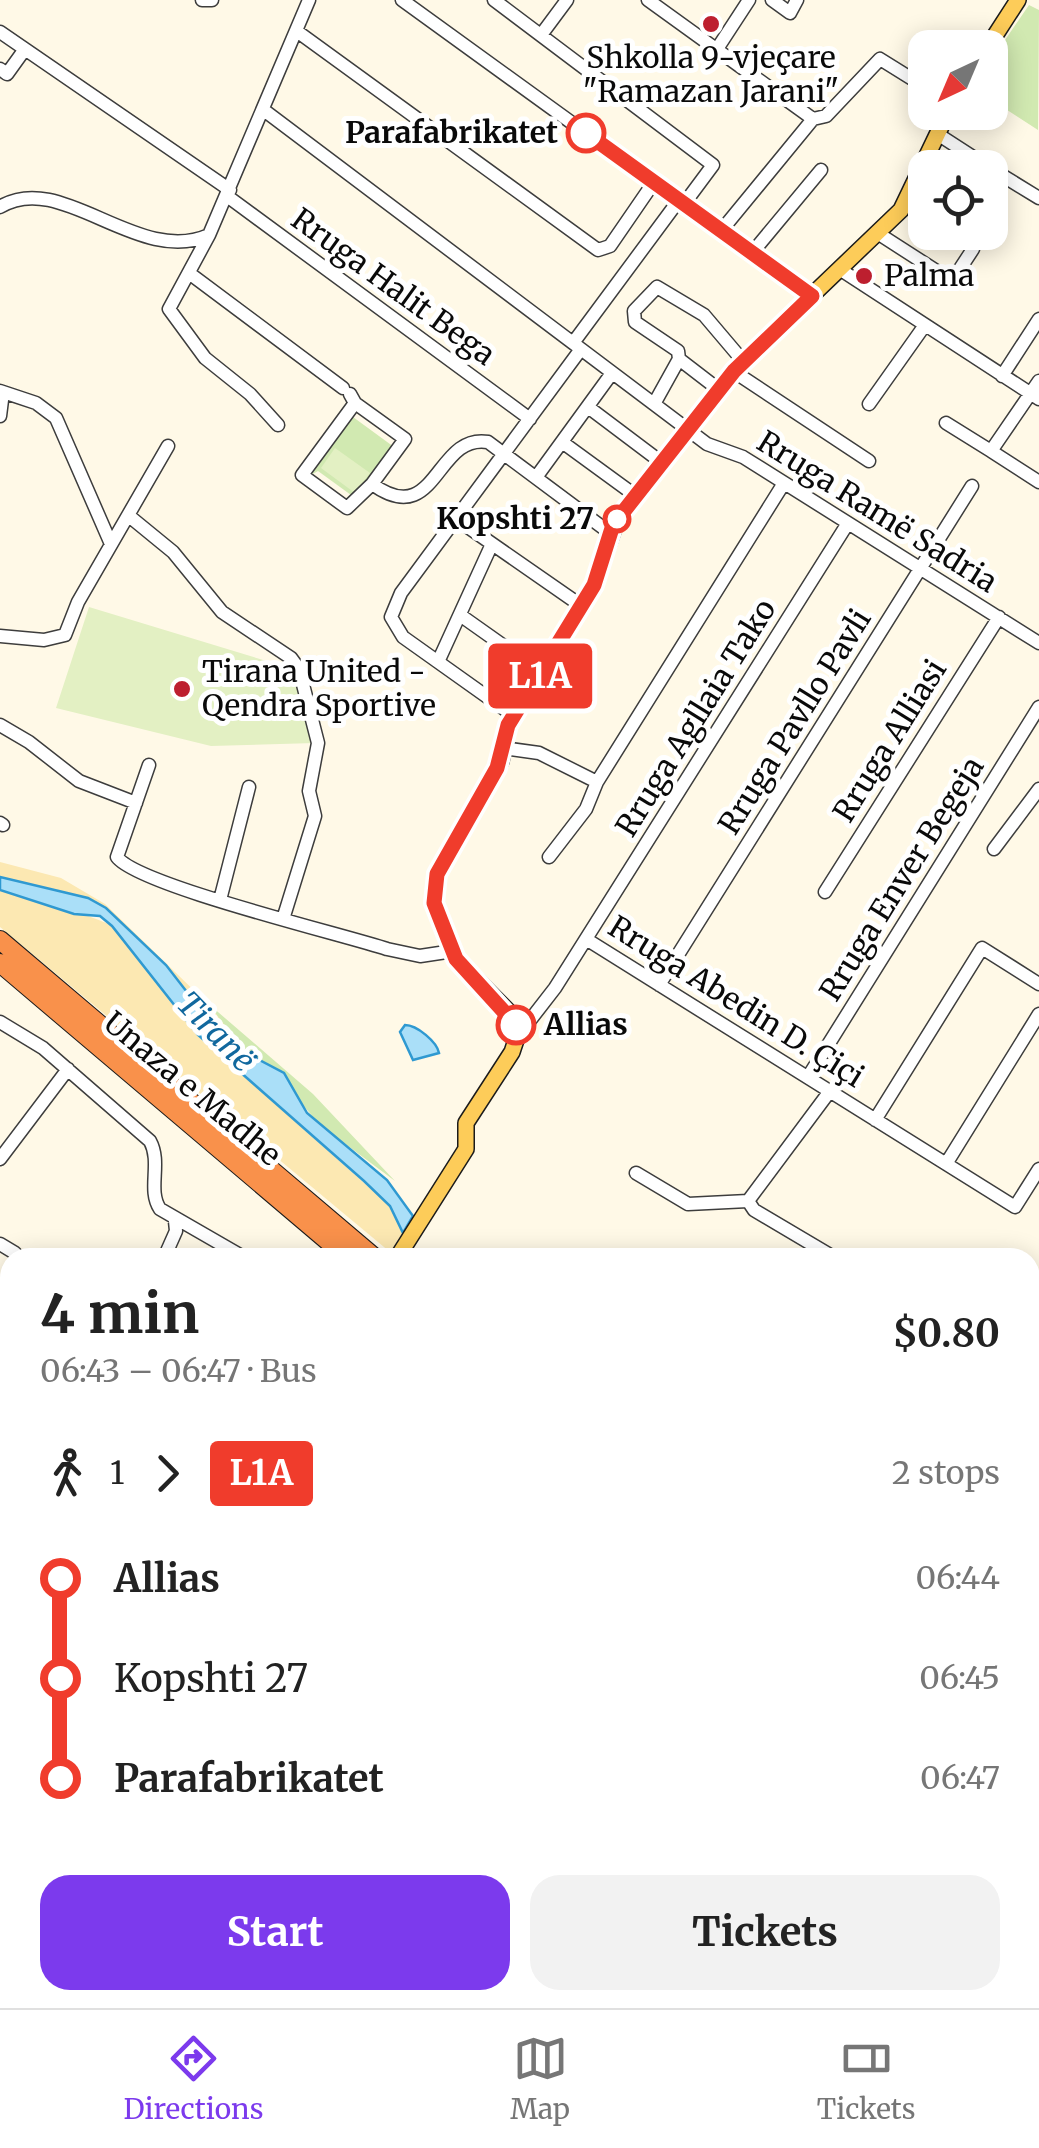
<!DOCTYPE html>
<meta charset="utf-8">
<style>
body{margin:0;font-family:Merriweather,serif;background:#f2f2f2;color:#222;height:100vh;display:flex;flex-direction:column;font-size:38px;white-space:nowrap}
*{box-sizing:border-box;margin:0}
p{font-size:32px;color:#767676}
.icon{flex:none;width:55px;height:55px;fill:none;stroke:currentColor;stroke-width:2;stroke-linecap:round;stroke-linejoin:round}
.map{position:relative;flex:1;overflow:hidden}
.panel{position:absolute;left:0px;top:1248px;width:1040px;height:762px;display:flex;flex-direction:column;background:#fff;border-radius:30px 30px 0 0;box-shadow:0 5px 25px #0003}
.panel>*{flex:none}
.badge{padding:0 20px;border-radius:8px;font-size:35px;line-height:65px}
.needle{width:65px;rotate:224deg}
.fabs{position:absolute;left:908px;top:30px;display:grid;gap:20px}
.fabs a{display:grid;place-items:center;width:100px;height:100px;border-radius:20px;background:#fff;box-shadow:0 5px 25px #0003;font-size:50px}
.map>.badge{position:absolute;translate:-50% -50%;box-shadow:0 0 0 5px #fff}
.legs{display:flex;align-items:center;gap:15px;height:110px;padding:0 40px;font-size:32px}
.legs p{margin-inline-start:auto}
.summary{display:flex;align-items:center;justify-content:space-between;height:170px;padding:0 40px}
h1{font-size:55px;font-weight:700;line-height:75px}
.action{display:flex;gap:20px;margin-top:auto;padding:20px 40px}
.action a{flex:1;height:115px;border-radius:30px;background:#7c3aed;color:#fff;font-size:40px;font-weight:700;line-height:115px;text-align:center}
.action a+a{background:#f2f2f2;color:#222}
ul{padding:0 40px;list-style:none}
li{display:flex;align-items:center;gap:35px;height:100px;font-size:38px}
li i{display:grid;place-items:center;width:15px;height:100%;margin:0 12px;background:currentColor}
li i::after{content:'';width:25px;height:25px;margin:-12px;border:8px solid;border-radius:50%;background:#fff}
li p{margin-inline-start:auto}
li:first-child i{background:linear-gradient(#0000 50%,currentColor 0)}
li:last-child i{background:linear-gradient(currentColor 50%,#0000 0)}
.tabs{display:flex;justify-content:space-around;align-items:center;height:140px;border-top:2px solid #e0e0e0;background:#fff;font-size:28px;color:#767676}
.tabs a{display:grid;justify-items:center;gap:5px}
.tabs .current{color:#7c3aed}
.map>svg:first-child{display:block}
.green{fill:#d1e9b1}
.sand{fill:#fce8b2}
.pitch{fill:#e3f0c3}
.water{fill:#aadff8;stroke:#2f99d1;stroke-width:2.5}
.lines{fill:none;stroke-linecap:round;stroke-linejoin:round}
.minor-casing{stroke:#3d3d3d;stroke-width:15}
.major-casing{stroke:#1b1b1b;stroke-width:18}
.highway-casing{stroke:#1b1b1b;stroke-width:20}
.minor{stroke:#fff;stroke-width:12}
.major{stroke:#fdcc59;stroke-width:15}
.highway{stroke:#f9914b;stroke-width:18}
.line-1-casing{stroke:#fff;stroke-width:22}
.line-1{stroke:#f03c2c;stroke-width:15}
.poi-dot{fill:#bd1f2f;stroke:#fff;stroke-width:4}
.stop-1-dot{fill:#fff;stroke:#f03c2c;stroke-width:5}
.labels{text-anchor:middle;stroke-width:10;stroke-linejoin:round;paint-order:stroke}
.poi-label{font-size:30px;fill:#0a0a0a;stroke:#fff;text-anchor:start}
.stop-label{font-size:30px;font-weight:bold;fill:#0a0a0a;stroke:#fff;text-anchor:end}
.street-label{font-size:30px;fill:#0a0a0a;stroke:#fff}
.water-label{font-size:32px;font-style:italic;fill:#11689e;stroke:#fff}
</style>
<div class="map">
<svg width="1039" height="2008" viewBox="0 0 1039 2008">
<rect width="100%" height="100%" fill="#fff9e7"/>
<path class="green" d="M1029 5 1039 10 1038 130 990 99V62Z
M353 417 394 447 352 504 351 495 318 471 311 475Z
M211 1006 313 1094 395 1181 320 1125 267 1063 247 1054 229 1036Z"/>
<path class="sand" d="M0 862 61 878 105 904 210 1006 247 1054 200 1015 166 965 106 908 88 898 0 877Z
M0 890C15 892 103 919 112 926L198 1035 390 1206 403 1233 390 1252 0 927Z"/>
<path class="pitch" d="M335 448 370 473 355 493 321 468Z
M89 607 296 670 315 743 211 746 56 708Z"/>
<path class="water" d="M0 877 88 898 106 908 166 965 218 1032 233 1046 284 1073 307 1113 387 1180 413 1216 403 1233 390 1206 364 1181 198 1035 112 926 100 916 74 914 0 890Z
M405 1025C417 1025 437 1042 439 1053L413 1060 400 1032Z"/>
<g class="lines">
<defs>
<path id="minor" d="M202 0H212
M402 0 811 296
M494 0 713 165 684 204
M648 0 813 119
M772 0 790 13 797 0
M0 32 230 190
M298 32 598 250 610 246 654 182
M541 35 567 0
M717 49 749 0
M0 69 7 74 25 49
M265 111 707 444 743 457 1039 643
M813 119 826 116 880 59 925 87
M939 135 990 168
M990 168 1039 198
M227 196 530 419
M0 207C61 169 138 267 209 235
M721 231 813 119
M879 234 952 281 973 249
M752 253 821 170
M841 270 1039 399
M189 273 343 388
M573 343 679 200
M733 371 869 461
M1002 376 1039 319
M718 389 679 359 678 351 635 322 634 311 657 287 704 315 743 361
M0 391 36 403 56 418 111 544
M350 394 355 403 405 439 372 484 347 508 302 475 355 403
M654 404 679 359
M869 404 925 325
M588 407 661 462
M0 416 3 392
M946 423 991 451 1039 381
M278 425 250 394 205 358 169 309 209 235 309 0
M562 442 636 496
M991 451 1039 482
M537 476 612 373
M372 484C437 531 435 433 488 442L610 533
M129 516 173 552 222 612 291 658 299 669 318 743 309 791 315 816 284 916
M455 518 583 607
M460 615 542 673
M0 636 44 640 65 635 78 602 168 446
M438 662 491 546
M514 716 403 637 391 617 401 593 581 349
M0 725 29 742 79 781 136 803
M503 748 539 753 597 782
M149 765 117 857C137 885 341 934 387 949L420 956 453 951
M0 823 3 825
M994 849 1039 789
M549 857 586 809 597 782 784 483
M825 892 999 617
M220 900 249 787
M586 939 1015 1207 1039 1169
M659 985 972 486
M0 1022 43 1048 150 1141C162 1163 147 1190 160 1209L245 1258
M517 1037 555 988 848 523
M808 1077 1039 707
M875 1120 982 948 1039 984
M0 1159 68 1069
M946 1164 1039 1014
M636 1173 688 1204 748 1201
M748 1201 830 1091
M748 1201 754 1210 835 1258
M0 1244 15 1253
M164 1258 176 1231 175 1221
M0 1370 10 1376
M1030 1370 1039 1375
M0 1698 10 1693
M0 1950 10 1958
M63 2000 71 2008
M94 2000 125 2008
M269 2008 270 2000
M461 2008 466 2000
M535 2008 541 2000
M784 2008 787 2000
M910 2008 912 2000"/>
<path id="major" d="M987 48 1018 0
M397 1258 466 1149V1123L512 1052 517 1037 510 1013 456 959 433 903 437 874 501 761 508 725 594 585 618 517 733 371 901 210 948 112
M0 1497 10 1502
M736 2000 740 2008"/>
<path id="highway" d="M0 940 375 1258
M0 963 348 1258
M1030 1887 1039 1897
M1030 1923 1039 1933
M1030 1948 1039 1957
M1030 1987 1039 1995"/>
</defs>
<use href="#minor" class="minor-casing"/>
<use href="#major" class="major-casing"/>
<use href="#highway" class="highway-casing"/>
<use href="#minor" class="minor"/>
<use href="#major" class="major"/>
<use href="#highway" class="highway"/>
</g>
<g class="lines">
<defs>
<path id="line-1" d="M516 1025 456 959 434 903 437 874 497 768 508 725 594 585 613 525 734 371 812 296 586 133"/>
</defs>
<use href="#line-1" class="line-1-casing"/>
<use href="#line-1" class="line-1"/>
</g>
<g class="poi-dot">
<circle cx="711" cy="24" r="10"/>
<circle cx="864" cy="276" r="10"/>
<circle cx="182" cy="689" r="10"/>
</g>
<g class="stop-1-dot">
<circle cx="586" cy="133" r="18"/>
<circle cx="617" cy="519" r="12"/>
<circle cx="516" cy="1025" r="18"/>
</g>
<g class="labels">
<g class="poi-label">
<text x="711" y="68" text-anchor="middle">Shkolla 9-vjeçare<tspan x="711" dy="34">"Ramazan Jarani"</tspan></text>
<text x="884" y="286">Palma</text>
<text x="202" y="682">Tirana United -<tspan x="202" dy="34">Qendra Sportive</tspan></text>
</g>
<g class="stop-label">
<text x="558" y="143">Parafabrikatet</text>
<text x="594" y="529">Kopshti 27</text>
<text x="544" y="1035" text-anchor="start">Allias</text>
</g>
<g class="street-label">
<text transform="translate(393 287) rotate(36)" y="10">Rruga Halit Bega</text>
<text transform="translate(877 512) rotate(32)" y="10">Rruga Ramë Sadria</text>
<text transform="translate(696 718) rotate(-58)" y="10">Rruga Agllaia Tako</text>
<text transform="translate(795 722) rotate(-58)" y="10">Rruga Pavllo Pavli</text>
<text transform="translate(890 741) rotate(-58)" y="10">Rruga Alliasi</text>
<text transform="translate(902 879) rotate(-58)" y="10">Rruga Enver Begeja</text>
<text transform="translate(736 1002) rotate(32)" y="10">Rruga Abedin D. Çiçi</text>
<text transform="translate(192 1089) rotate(40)" y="10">Unaza e Madhe</text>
</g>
<g class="water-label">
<text transform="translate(216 1032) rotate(46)" y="11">Tiranë</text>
</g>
</g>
</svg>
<div class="fabs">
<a><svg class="needle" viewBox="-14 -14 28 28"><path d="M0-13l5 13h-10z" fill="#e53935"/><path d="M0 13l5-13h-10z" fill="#767676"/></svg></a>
<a><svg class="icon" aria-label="locate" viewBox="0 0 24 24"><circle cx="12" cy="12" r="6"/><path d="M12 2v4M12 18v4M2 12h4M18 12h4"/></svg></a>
</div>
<b class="badge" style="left:540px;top:676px;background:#f03c2c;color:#fff">L1A</b>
<section class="panel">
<div class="summary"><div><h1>4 min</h1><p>06:43 – 06:47 · Bus</p></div><b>$0.80</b></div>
<div class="legs"><svg class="icon" aria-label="walk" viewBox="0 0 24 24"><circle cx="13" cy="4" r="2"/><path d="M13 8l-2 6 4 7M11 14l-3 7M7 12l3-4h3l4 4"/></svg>1<svg class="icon" aria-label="forward" viewBox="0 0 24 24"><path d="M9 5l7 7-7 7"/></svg><b class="badge" style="background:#f03c2c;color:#fff">L1A</b><p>2 stops</p></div>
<ul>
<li><i style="color:#f03c2c"></i><b>Allias</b><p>06:44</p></li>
<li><i style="color:#f03c2c"></i><span>Kopshti 27</span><p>06:45</p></li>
<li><i style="color:#f03c2c"></i><b>Parafabrikatet</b><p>06:47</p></li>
</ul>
<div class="action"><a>Start</a><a>Tickets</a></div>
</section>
</div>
<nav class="tabs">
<a class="current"><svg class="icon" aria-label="directions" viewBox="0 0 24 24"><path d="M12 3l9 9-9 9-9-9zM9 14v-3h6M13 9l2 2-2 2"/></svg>Directions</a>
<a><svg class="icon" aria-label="map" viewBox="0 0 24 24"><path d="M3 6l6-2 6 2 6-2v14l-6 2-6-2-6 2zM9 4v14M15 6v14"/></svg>Map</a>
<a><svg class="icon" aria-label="tickets" viewBox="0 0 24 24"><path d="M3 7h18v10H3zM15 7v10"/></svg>Tickets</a>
</nav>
